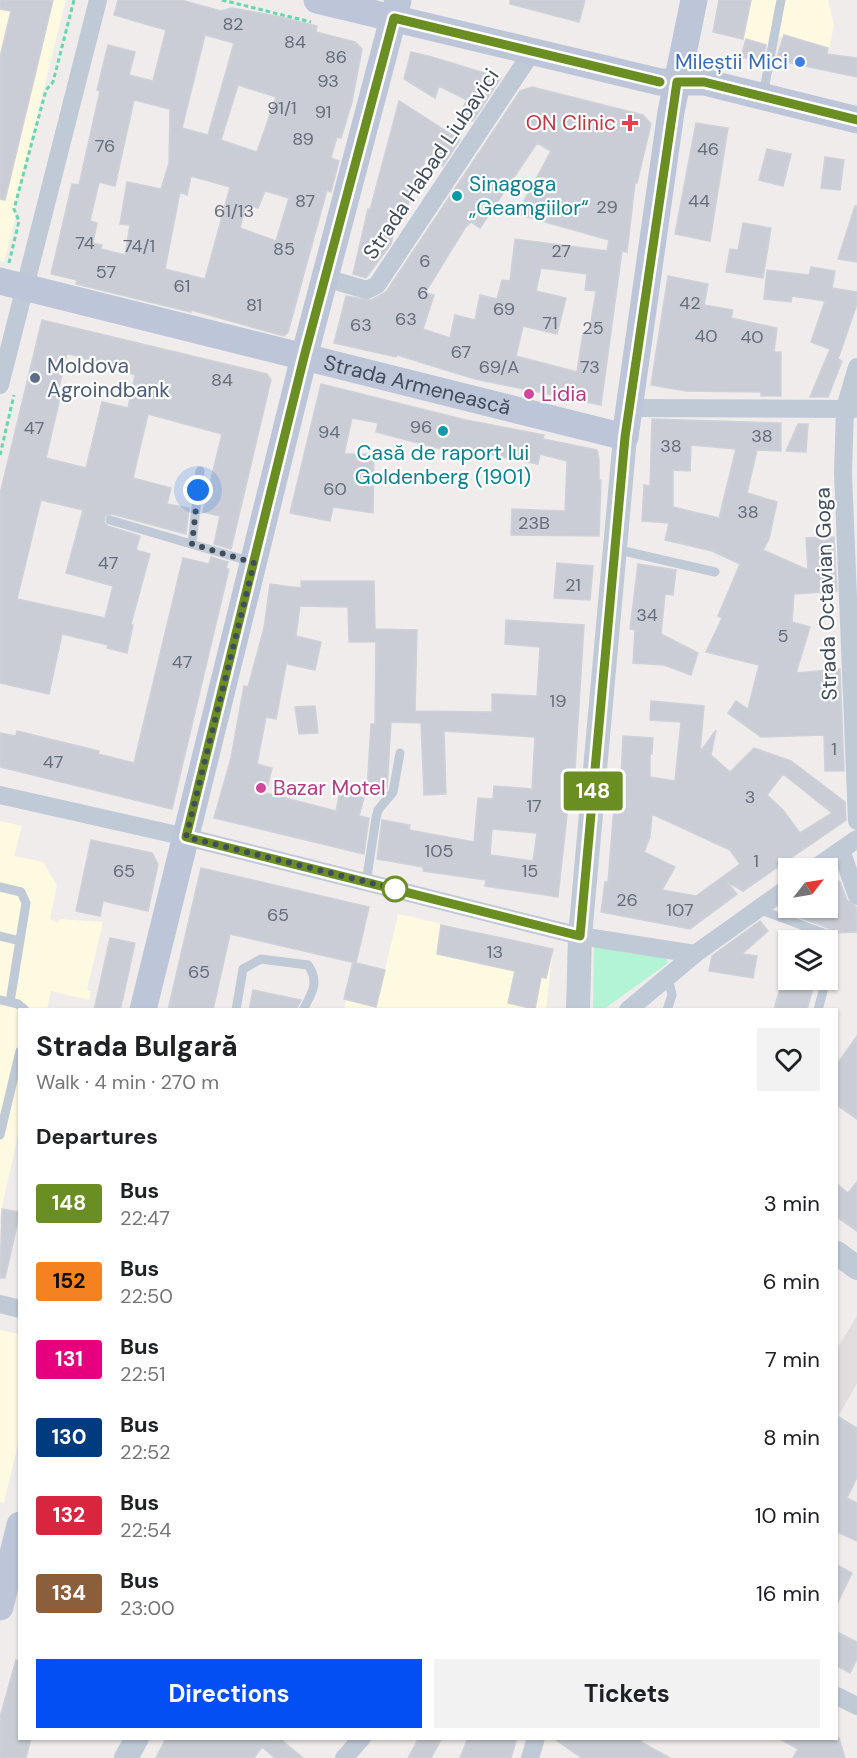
<!DOCTYPE html>
<meta charset="utf-8">
<style>
body{margin:0;font-family:"DM Sans",sans-serif;background:#f2f2f2;color:#202124;height:100vh;display:flex;flex-direction:column;font-size:22px;white-space:nowrap}
*{box-sizing:border-box;margin:0}
p{font-size:20px;color:#757577}
.icon{flex:none;width:33px;height:33px;fill:none;stroke:currentColor;stroke-width:2;stroke-linecap:round;stroke-linejoin:round}
.map{position:relative;flex:1;overflow:hidden}
.sheet{position:absolute;left:18px;top:1008px;width:820px;height:732px;display:flex;flex-direction:column;background:#fff;border-radius:0px;box-shadow:0 2px 4px #0004}
.sheet>*{flex:none}
.badge{padding:0 12px;border-radius:4px;font-size:21px;line-height:39px}
.needle{width:39px;rotate:59deg}
.controls{position:absolute;left:778px;top:858px;display:grid;gap:12px}
.controls a{display:grid;place-items:center;width:60px;height:60px;border-radius:0px;background:#fff;box-shadow:0 2px 4px #0004;font-size:30px}
.you{position:absolute;width:30px;height:30px;margin:-15px;border:4px solid #fff;border-radius:50%;background:#1a73e8;box-shadow:0 0 0 9px #1a73e833}
.map>.badge{position:absolute;translate:-50% -50%;box-shadow:0 0 0 3px #fff}
h2{padding:0 18px;font-size:22px;line-height:54px}
.round{display:grid;place-items:center;flex:none;width:63px;height:63px;border-radius:0px;background:#f2f2f2}
.summary{display:flex;align-items:center;justify-content:space-between;height:102px;padding:0 18px}
h1{font-size:28px;font-weight:700;line-height:45px}
.action{display:flex;gap:12px;margin-top:auto;padding:12px 18px}
.action a{flex:1;height:69px;border-radius:0px;background:#034ff3;color:#fff;font-size:24px;font-weight:700;line-height:69px;text-align:center}
.action a+a{background:#f2f2f2;color:#202124}
ul{padding:0;list-style:none}
li{display:flex;align-items:center;gap:18px;height:78px;padding:0 18px}
li div{flex:1}
li b{display:block;font-size:22px}
li em{font-style:normal}
li .badge{min-width:66px;font-weight:700;text-align:center}
.map>svg:first-child{display:block}
.commercial{fill:#fef9e1}
.education{fill:#e1ddde}
.green{fill:#b3f4d4}
.building{fill:#cacdd5;stroke:#cfd1d9;stroke-width:1.5;fill-rule:evenodd}
.lines{fill:none;stroke-linecap:round;stroke-linejoin:round}
.path{stroke:#68d6ac;stroke-width:3;stroke-dasharray:4.5 3;stroke-linecap:butt}
.service{stroke:#c0c9d6;stroke-width:9}
.minor{stroke:#c0c9d6;stroke-width:18}
.tertiary{stroke:#c0c9d6;stroke-width:24}
.secondary{stroke:#bcc6d8;stroke-width:27}
.line-casing{stroke:#fff;stroke-width:14}
.line{stroke:#6b8e23;stroke-width:9}
.walk{stroke:#424d5c;stroke-width:6;stroke-dasharray:0 10.8}
.shop-dot{fill:#3f7fe0;stroke:#fff;stroke-width:2}
.health-dot{fill:#e0444e;stroke:#fff;stroke-width:2}
.culture-dot{fill:#0f9aa8;stroke:#fff;stroke-width:2}
.service-dot{fill:#5c6f8a;stroke:#fff;stroke-width:2}
.hotel-dot{fill:#d1479c;stroke:#fff;stroke-width:2}
.stop-dot{fill:#fff;stroke:#6b8e23;stroke-width:3}
.labels{text-anchor:middle;stroke-width:4.5;stroke-linejoin:round;paint-order:stroke}
.number-label{font-size:18px;fill:#646d7a}
.shop-label{font-size:21px;fill:#366cbe;stroke:#fff;text-anchor:end}
.health-label{font-size:21px;fill:#be3a42;stroke:#fff;text-anchor:end}
.street-label{font-size:21px;fill:#424d5c;stroke:#fff}
.culture-label{font-size:21px;fill:#0d838f;stroke:#fff;text-anchor:start}
.service-label{font-size:21px;fill:#4e5e75;stroke:#fff;text-anchor:start}
.hotel-label{font-size:21px;fill:#b23c85;stroke:#fff;text-anchor:start}
</style>
<div class="map">
<svg width="857" height="1758" viewBox="0 0 857 1758">
<rect width="100%" height="100%" fill="#f0ecec"/>
<path class="commercial" d="M0 0H66L15 204 16 216 4 262 0 261Z
M719 0H828L834 25 829 50 777 36 773 49 763 47V44L713 32Z
M0 821 22 826 14 856 43 862 57 885 50 919 58 923 60 919 103 922 87 990 91 991 89 1000 51 991 47 1009 20 1010 19 1130 0 1216Z
M398 914 553 949 546 1009 344 1010 353 962 385 970Z
M0 1330 20 1334 19 1440 4 1503 0 1502Z"/>
<path class="education" d="M857 1316V1383L839 1415 837 1414V1349Z"/>
<path class="green" d="M594 942 666 957 668 963 604 1009H593Z"/>
<path class="building" d="M0 0H53L5 200 0 199V57L11 11 0 9Z
M118 0H181L221 11 232 8 277 16 317 26 316 32 355 42 362 49 352 102 341 138 337 137 331 158 339 161 331 192 327 190 288 332 284 336 191 310V312L76 284 77 280 51 274 72 184 79 185 100 91 97 90 108 45 135 52 129 75 153 81 166 30 114 15ZM205 35 234 43 208 135 182 128ZM238 85 276 97 257 152 221 140ZM134 100 170 109 169 163 161 189 127 182 120 224 130 225 125 255 101 249 102 245 93 243 97 223 90 221 99 182 115 186ZM191 176 230 187 205 279 165 269 180 192 187 195ZM265 191 289 198 276 241 240 228 246 204 258 208Z
M510 0H585L579 22 510 4Z
M719 0H751L743 39 713 32Z
M784 35 828 48 827 54 857 58V77L776 60Z
M746 39 766 45 763 58 761 57 759 61 741 57Z
M411 52 432 57 501 78 473 121 460 113 467 100 439 86 435 98 404 79Z
M532 87 643 115 651 124 637 183H635L627 252 622 251 601 405 475 379 397 355 396 357 334 343 346 296 371 300 386 292 520 91ZM537 143 551 151 517 214 609 240 607 251 515 239 510 281 502 280 497 299 480 295 475 320 455 315 450 338 423 329 434 295 425 293 465 228 471 222 480 228ZM541 268 587 274 585 290 596 291 589 334 583 333 577 372 516 356 523 326 557 334 566 298 536 291Z
M399 101 460 140 443 166 426 155 419 186 413 185 408 207 400 205 391 244 366 278 353 274 368 209 370 210Z
M696 123 728 128 710 241 675 234Z
M767 149 791 154 783 186 759 180Z
M825 157 844 160 840 190 821 188Z
M855 206H857V262L838 259Z
M743 223 771 228 763 278 726 272 730 249 738 250Z
M811 267 835 271 832 288 857 292V304L838 359 842 361 828 397H810L830 349 811 342 825 301 792 296 791 302 764 299 767 270 809 275Z
M668 276 708 284 704 305 733 310 731 318 777 328 774 352H781V396H761V392L686 391 651 385Z
M42 320 267 374 271 380 231 549 214 544 220 516 203 512 222 434 148 414 133 478 171 488 167 504 189 508 186 534 112 514 105 516 104 522 108 526 140 536 136 550 150 554 131 624 133 625 127 653 107 648 108 645 62 634 49 694 0 683V494ZM67 353 135 375 128 408 102 402 86 468 46 458 60 398 57 397ZM41 500 83 510 66 573 113 586 105 618 17 599Z
M321 384 466 420 544 435 543 439 597 450 599 458V480H601L599 536 511 535 512 509 565 511 567 461 540 454 538 464 461 449 460 454 376 432 378 423 352 418 344 454H374L373 513 333 507 330 521 290 513Z
M652 419 781 423V451L757 450 747 493 777 502 769 539 763 550 808 570 806 538 834 537 837 591 794 594 792 622 810 627 796 673 840 669 844 771H825L824 735 761 737 728 713 736 701 748 709 759 665 706 652 722 618 718 616 740 564 712 551 665 540 669 523 642 521 644 485 650 486ZM691 445 736 449 719 518 673 507V470L690 471Z
M798 424H808L806 452 786 451Z
M211 557 228 562 226 568 229 569 172 809 0 767V733L16 736 17 731 99 751 98 754 134 763 183 558 209 564Z
M557 563 593 566 590 600 554 598Z
M638 564 676 570 673 595 665 594 661 634 698 653 691 675 664 665 633 663 635 630 630 629Z
M301 581H374L375 629 417 630 415 711 492 712V694L537 696 540 647 505 644 506 620 584 625 575 770H572L558 897 485 886 486 880 423 871V867L377 859 382 820 410 825 409 830 474 842 478 798 493 799 494 786 532 789 535 737 444 731 446 794 424 795 421 723 391 722 387 789 367 790 371 724H375L376 642H349L348 607 300 606 296 636 321 642 315 670 288 664 287 660 276 719 266 717 257 764 272 768 266 793 336 811 340 792 364 798 359 816 369 818 364 854 214 818 231 758 244 686 248 687 264 628 270 584 301 588ZM492 829 537 833 533 861 490 855Z
M651 701 704 706 700 752 716 730 711 755 730 772 754 748 791 761 845 802 846 820 743 891 727 882 737 894 690 929 601 912 605 882H608L614 806 617 778 621 777 623 736 653 738 652 754H650V777L675 781 681 722 650 720ZM783 774 832 813 800 833 783 810 767 795ZM652 814 730 850 740 864 696 896 662 890 675 867 644 852 650 837Z
M315 706 318 733 299 734 295 707Z
M91 840 152 853 158 864 148 911 103 901 100 916 76 911Z
M201 868 369 907 356 963 230 934 213 1010H168Z
M828 874 840 882 847 900 856 907 857 932 833 933 828 928 798 917 800 908H828Z
M760 921 768 931 742 954 757 956 753 978 709 971 712 956Z
M441 925 553 949 546 978 541 977 535 1009 508 1003 515 971 437 954Z
M110 938 135 943 123 998 120 1010H94Z
M353 962 385 970 376 1007 344 999Z
M782 980H815L807 1010H774Z
M253 990 301 1000 296 1010H249Z
M857 1036V1119L837 1105V1064Z
M857 1182V1231L837 1217V1184L848 1193Z
M2 1209 20 1212 5 1278H0Z
M837 1416 857 1428V1477L847 1498 857 1503V1541L837 1532Z
M837 1565 852 1573 837 1604Z
M837 1632 857 1642V1659L850 1673 837 1666Z
M16 1660 20 1661V1738H31L26 1758H0V1717Z
M166 1738H279L303 1758H275L262 1747 254 1758H156Z
M419 1738H442L431 1758H408Z
M468 1738H517L511 1758H460Z
M553 1738H643L641 1742 670 1758H582Z
M778 1738H839L845 1758H793L798 1749Z"/>
<g class="lines">
<path class="path" d="M222 0 311 22
M9 263 19 221 14 209 46 90 53 82 74 0
M0 455 14 395"/>
<path class="service" d="M763 95 781 0
M110 520 252 562
M192 544 200 471
M615 549 715 572
M366 883 376 818 378 810 393 792 400 753
M0 887 21 892 26 903 10 1002
M758 909 826 934C834 946 831 957 828 970
M0 936 20 941
M0 1000 18 1004 25 1010
M236 1010 243 969 261 959 308 965C320 982 312 993 303 1010
M667 1010 672 995 668 977
M818 1010 826 980
M0 1135 20 1051"/>
<path class="minor" d="M325 278 367 290 377 285 532 52
M857 367 845 408 843 473 857 821
M0 385 98 0
M628 408 854 409
M0 795 186 837 580 936 695 954
M841 850 857 896
M815 868 857 839
M628 1010 695 954 789 887
M0 1304 20 1309
M837 1696 857 1706
M344 1758 362 1738
M530 1758 536 1738"/>
<path class="tertiary" d="M578 1010 580 936 625 437
M837 1253 857 1268
M126 1758 137 1738"/>
<g class="secondary">
<path d="M317 0 660 82H704L857 120"/>
<path id="s1" d="M0 281 625 437 671 112 694 0"/>
<path d="M143 1010 304 357 398 0"/>
<path d="M0 1607 20 1525"/>
</g>
</g>
<g class="lines">
<defs>
<path id="line" d="M660 82 394 18 304 357 186 837 580 936 625 437 677 82H704L857 120"/>
</defs>
<use href="#line" class="line-casing"/>
<use href="#line" class="line"/>
<path class="walk" d="M198 490 192 544 254 563 186 837 395 889"/>
</g>
<circle class="shop-dot" cx="800" cy="62" r="6"/>
<path class="health-dot" d="M627 114h6v6h6v6h-6v6h-6v-6h-6v-6h6z"/>
<g class="culture-dot">
<circle cx="457" cy="196" r="6"/>
<circle cx="443" cy="431" r="6"/>
</g>
<circle class="service-dot" cx="35" cy="378" r="6"/>
<g class="hotel-dot">
<circle cx="529" cy="394" r="6"/>
<circle cx="261" cy="788" r="6"/>
</g>
<circle class="stop-dot" cx="395" cy="889" r="12"/>
<g class="labels">
<g class="number-label">
<text x="233" y="30">82</text>
<text x="295" y="48">84</text>
<text x="336" y="63">86</text>
<text x="328" y="87">93</text>
<text x="282" y="114">91/1</text>
<text x="323" y="118">91</text>
<text x="303" y="145">89</text>
<text x="105" y="152">76</text>
<text x="708" y="155">46</text>
<text x="305" y="207">87</text>
<text x="699" y="207">44</text>
<text x="607" y="213">29</text>
<text x="234" y="217">61/13</text>
<text x="85" y="249">74</text>
<text x="139" y="252">74/1</text>
<text x="284" y="255">85</text>
<text x="561" y="257">27</text>
<text x="425" y="267">6</text>
<text x="106" y="278">57</text>
<text x="182" y="292">61</text>
<text x="423" y="299">6</text>
<text x="690" y="309">42</text>
<text x="254" y="311">81</text>
<text x="504" y="315">69</text>
<text x="406" y="325">63</text>
<text x="550" y="329">71</text>
<text x="361" y="331">63</text>
<text x="593" y="334">25</text>
<text x="706" y="342">40</text>
<text x="752" y="343">40</text>
<text x="461" y="358">67</text>
<text x="499" y="373">69/A</text>
<text x="590" y="373">73</text>
<text x="222" y="386">84</text>
<text x="421" y="433">96</text>
<text x="34" y="434">47</text>
<text x="329" y="438">94</text>
<text x="762" y="442">38</text>
<text x="671" y="452">38</text>
<text x="335" y="495">60</text>
<text x="748" y="518">38</text>
<text x="534" y="529">23B</text>
<text x="108" y="569">47</text>
<text x="573" y="591">21</text>
<text x="647" y="621">34</text>
<text x="783" y="642">5</text>
<text x="182" y="668">47</text>
<text x="558" y="707">19</text>
<text x="834" y="755">1</text>
<text x="53" y="768">47</text>
<text x="750" y="803">3</text>
<text x="534" y="812">17</text>
<text x="439" y="857">105</text>
<text x="756" y="867">1</text>
<text x="124" y="877">65</text>
<text x="530" y="877">15</text>
<text x="627" y="906">26</text>
<text x="680" y="916">107</text>
<text x="278" y="921">65</text>
<text x="495" y="958">13</text>
<text x="199" y="978">65</text>
</g>
<g class="shop-label">
<text x="788" y="69">Mileștii Mici</text>
</g>
<g class="health-label">
<text x="616" y="130">ON Clinic</text>
</g>
<g class="street-label">
<text transform="translate(431 164) rotate(-56)" y="7">Strada Habad Liubavici</text>
<text dy="7" stroke="none"><textPath href="#s1" startOffset="430">Strada Armenească</textPath></text>
<text transform="translate(826 594) rotate(-92)" y="7">Strada Octavian Goga</text>
</g>
<g class="culture-label">
<text x="469" y="191">Sinagoga<tspan x="469" dy="24">„Geamgiilor“</tspan></text>
<text x="443" y="460" text-anchor="middle">Casă de raport lui<tspan x="443" dy="24">Goldenberg (1901)</tspan></text>
</g>
<g class="service-label">
<text x="47" y="373">Moldova<tspan x="47" dy="24">Agroindbank</tspan></text>
</g>
<g class="hotel-label">
<text x="541" y="401">Lidia</text>
<text x="273" y="795">Bazar Motel</text>
</g>
</g>
</svg>
<div class="controls">
<a><svg class="needle" viewBox="-14 -14 28 28"><path d="M0-13l5 13h-10z" fill="#e53935"/><path d="M0 13l5-13h-10z" fill="#757577"/></svg></a>
<a><svg class="icon" aria-label="layers" viewBox="0 0 24 24"><path d="M12 4l9 5-9 5-9-5zM3 14l9 5 9-5"/></svg></a>
</div>
<div class="you" style="left:198px;top:490px"></div>
<b class="badge" style="left:593px;top:791px;background:#6b8e23;color:#fff">148</b>
<section class="sheet">
<div class="summary"><div><h1>Strada Bulgară</h1><p>Walk · 4 min · 270 m</p></div><a class="round"><svg class="icon" aria-label="heart" viewBox="0 0 24 24"><path d="M12 20l-8-8c-3-5 5-10 8-4 3-6 11-1 8 4z"/></svg></a></div>
<h2>Departures</h2>
<ul>
<li><span class="badge" style="background:#6b8e23;color:#fff">148</span><div><b>Bus</b><p>22:47</p></div><em>3 min</em></li>
<li><span class="badge" style="background:#f58220;color:#111">152</span><div><b>Bus</b><p>22:50</p></div><em>6 min</em></li>
<li><span class="badge" style="background:#e6007e;color:#fff">131</span><div><b>Bus</b><p>22:51</p></div><em>7 min</em></li>
<li><span class="badge" style="background:#003b80;color:#fff">130</span><div><b>Bus</b><p>22:52</p></div><em>8 min</em></li>
<li><span class="badge" style="background:#d7263d;color:#fff">132</span><div><b>Bus</b><p>22:54</p></div><em>10 min</em></li>
<li><span class="badge" style="background:#8b5e3c;color:#fff">134</span><div><b>Bus</b><p>23:00</p></div><em>16 min</em></li>
</ul>
<div class="action"><a>Directions</a><a>Tickets</a></div>
</section>
</div>
